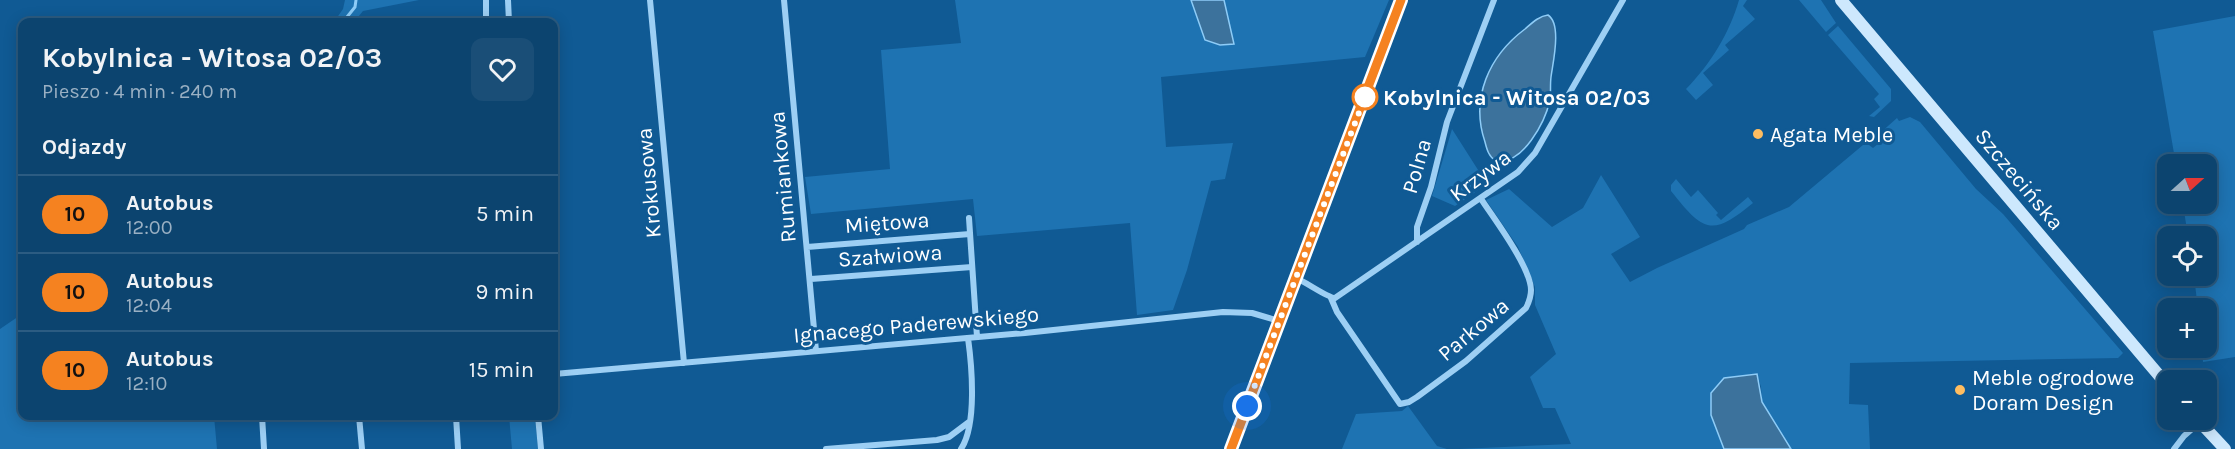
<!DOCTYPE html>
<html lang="pl">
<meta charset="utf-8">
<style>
body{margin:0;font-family:Karla,sans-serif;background:#1a4e77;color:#f1f3f6;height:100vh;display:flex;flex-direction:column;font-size:22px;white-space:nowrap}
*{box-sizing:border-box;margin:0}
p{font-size:20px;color:#9ab0c3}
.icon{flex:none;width:33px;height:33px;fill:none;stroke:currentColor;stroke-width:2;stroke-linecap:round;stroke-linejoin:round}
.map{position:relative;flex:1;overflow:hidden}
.panel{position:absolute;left:18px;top:18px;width:540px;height:402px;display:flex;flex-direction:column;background:#0c446f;border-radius:12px;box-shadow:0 3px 15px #0003,0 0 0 2px #2c5c82}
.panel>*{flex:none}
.badge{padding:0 12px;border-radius:20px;font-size:21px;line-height:39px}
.needle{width:39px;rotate:69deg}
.controls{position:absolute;left:2157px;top:154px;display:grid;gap:12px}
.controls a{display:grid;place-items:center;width:60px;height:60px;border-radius:12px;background:#0c446f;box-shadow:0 3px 15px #0003,0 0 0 2px #2c5c82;font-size:30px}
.you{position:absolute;width:30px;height:30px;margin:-15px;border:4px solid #fff;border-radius:50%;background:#1a73e8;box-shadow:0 0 0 9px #1a73e833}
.map>.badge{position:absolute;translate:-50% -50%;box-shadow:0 0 0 3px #fff}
h2{padding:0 24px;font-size:22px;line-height:54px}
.round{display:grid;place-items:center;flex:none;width:63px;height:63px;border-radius:12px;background:#1a4e77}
.headline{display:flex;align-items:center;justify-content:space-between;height:102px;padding:0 24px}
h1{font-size:28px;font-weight:700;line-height:45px}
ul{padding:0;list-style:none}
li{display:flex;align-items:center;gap:18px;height:78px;padding:0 24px;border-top:2px solid #2c5c82}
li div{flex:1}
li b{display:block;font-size:22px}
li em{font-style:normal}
li .badge{min-width:66px;font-weight:700;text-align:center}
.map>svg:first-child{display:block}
.green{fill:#1e73b2}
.water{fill:#3c729c;stroke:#8eccf7;stroke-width:1.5}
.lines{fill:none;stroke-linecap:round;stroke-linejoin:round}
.stream{stroke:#8eccf7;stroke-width:3}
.minor{stroke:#9dcff4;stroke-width:6}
.tertiary{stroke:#9dcff4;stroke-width:10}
.secondary{stroke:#cde8fd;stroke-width:12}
.line-casing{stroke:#fff;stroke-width:14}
.line{stroke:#f58220;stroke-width:9}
.walk{stroke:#fff;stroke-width:6;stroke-dasharray:0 10.8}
.stop-dot{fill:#fff;stroke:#f58220;stroke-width:3}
.poi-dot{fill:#ffbd60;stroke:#105a94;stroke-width:2}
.labels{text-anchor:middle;stroke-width:6;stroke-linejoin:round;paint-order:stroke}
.stop-label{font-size:22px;font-weight:bold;fill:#fff;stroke:#105a94;text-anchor:start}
.poi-label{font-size:22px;fill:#fff;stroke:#105a94;text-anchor:start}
.street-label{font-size:22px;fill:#fff;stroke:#105a94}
</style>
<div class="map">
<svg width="2235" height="449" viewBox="0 0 2235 449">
<rect width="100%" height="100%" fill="#105a94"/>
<path class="green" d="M345 0H419L363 11 354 22H334L343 9Z
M955 0H1389L1365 57 1161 77 1166 147 1233 143 1225 179 1211 181 1187 270 1173 310 1137 315 1130 223 977 236 973 199 811 214 805 177 890 169 881 50 961 43Z
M1739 0H1747L1743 6 1755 19 1725 45 1729 50 1703 73 1713 85 1696 100 1686 89C1710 65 1730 32 1739 0Z
M1799 0H1821L1836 23 1826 32Z
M2235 16V357L2203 362 2202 348H2206V309H2198L2194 276H2206V237H2188L2183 204H2206V165H2176L2153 31Z
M1838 26 1891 89V101L1874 117 1869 116 1880 107 1874 99 1879 94 1828 35Z
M1910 117 1920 122 1976 189 2003 214 2123 353 2118 358 1850 363 1849 404 1868 405 1870 449H1791L1762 402 1761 387 1757 374 1724 378 1711 415 1724 449H1459L1571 444 1555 408H1543L1530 377 1556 354 1535 305V287L1518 247 1486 200 1509 189 1552 227 1583 208 1601 175 1640 237 1611 254 1630 282 1657 268 1744 229 1747 225 1789 207 1863 145H1869L1873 148 1879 143V134L1897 118 1899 121Z
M1452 129 1487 184 1455 206 1432 196Z
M1676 179 1691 197 1698 190 1718 213 1716 215 1721 220 1748 197 1753 203C1711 238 1703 231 1671 191V185Z
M22 314V416H214L217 449H0V329Z
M1408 406 1437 446 1447 449H1342L1356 414 1402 411Z
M509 416H535L538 449H512Z"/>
<path class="water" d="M1191 0H1224L1234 44 1220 45 1205 40Z
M1548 15C1562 24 1553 62 1551 77 1550 85 1551 92 1550 100 1545 122 1523 165 1496 161 1489 157 1487 150 1485 142 1470 98 1489 56 1525 29 1532 23 1539 16 1548 15Z
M1757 374 1762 402 1791 449H1724L1711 415V393L1724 378Z"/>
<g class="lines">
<path class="stream" d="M343 22 355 7 356 0"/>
<path class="minor" d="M486 0V22
M508 0 509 22
M650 0 684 363
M784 0 816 351
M969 218 977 337
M1417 242V227L1431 187 1447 122 1494 0
M807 247 970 234
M1296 278C1306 282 1328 298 1335 298L1518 172 1535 153 1623 0
M811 279 972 267
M1331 298 1337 312 1400 404 1409 402 1417 397 1466 361 1526 308C1529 302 1531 297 1531 290 1531 268 1494 218 1481 199
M554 374 1025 333 1223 312 1252 313 1279 321
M262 416 264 449
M359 416 362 449
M456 416 458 449
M538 416 541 449
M826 449 937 440 949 437 969 422
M961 449C977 425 972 367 968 338
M2174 449 2184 436 2200 422"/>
<path class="tertiary" d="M1231 449 1401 0"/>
<path class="secondary" d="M1841 0 2168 386
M2198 420 2225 449"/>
</g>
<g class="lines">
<defs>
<path id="line" d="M1231 449 1401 0"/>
</defs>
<use href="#line" class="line-casing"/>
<use href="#line" class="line"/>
<path class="walk" d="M1247 406 1368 89 1365 97"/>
</g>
<circle class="stop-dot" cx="1365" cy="97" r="12"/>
<g class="poi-dot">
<circle cx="1758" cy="134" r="6"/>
<circle cx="1960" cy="390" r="6"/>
</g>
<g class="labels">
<g class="stop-label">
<text x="1383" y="105">Kobylnica - Witosa 02/03</text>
</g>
<g class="poi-label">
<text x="1770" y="142">Agata Meble</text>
<text x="1972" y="385">Meble ogrodowe<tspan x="1972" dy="25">Doram Design</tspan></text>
</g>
<g class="street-label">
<text transform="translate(1416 166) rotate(-74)" y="8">Polna</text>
<text transform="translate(1480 175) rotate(-37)" y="8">Krzywa</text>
<text transform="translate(782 177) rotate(-95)" y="8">Rumiankowa</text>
<text transform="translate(2020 179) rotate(50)" y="8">Szczecińska</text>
<text transform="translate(648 183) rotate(-95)" y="8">Krokusowa</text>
<text transform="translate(887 222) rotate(-4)" y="8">Miętowa</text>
<text transform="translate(890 255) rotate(-4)" y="8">Szałwiowa</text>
<text transform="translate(916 324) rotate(-5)" y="8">Ignacego Paderewskiego</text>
<text transform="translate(1473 329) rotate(-40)" y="8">Parkowa</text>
</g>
</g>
</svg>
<div class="controls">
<a><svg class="needle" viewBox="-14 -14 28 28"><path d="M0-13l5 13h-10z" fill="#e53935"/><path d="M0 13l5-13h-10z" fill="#9ab0c3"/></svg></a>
<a><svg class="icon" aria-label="locate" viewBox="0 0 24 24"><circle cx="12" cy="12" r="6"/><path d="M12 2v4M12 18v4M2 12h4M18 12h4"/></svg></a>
<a>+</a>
<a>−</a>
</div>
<div class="you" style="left:1247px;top:406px"></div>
<section class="panel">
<div class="headline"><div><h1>Kobylnica - Witosa 02/03</h1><p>Pieszo · 4 min · 240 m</p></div><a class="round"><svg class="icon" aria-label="heart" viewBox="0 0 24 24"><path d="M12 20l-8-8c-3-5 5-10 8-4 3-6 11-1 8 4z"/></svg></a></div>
<h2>Odjazdy</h2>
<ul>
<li><span class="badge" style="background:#f58220;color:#111">10</span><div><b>Autobus</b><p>12:00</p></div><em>5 min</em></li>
<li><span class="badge" style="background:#f58220;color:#111">10</span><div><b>Autobus</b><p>12:04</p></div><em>9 min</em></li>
<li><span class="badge" style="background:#f58220;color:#111">10</span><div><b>Autobus</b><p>12:10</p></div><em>15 min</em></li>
</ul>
</section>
</div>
